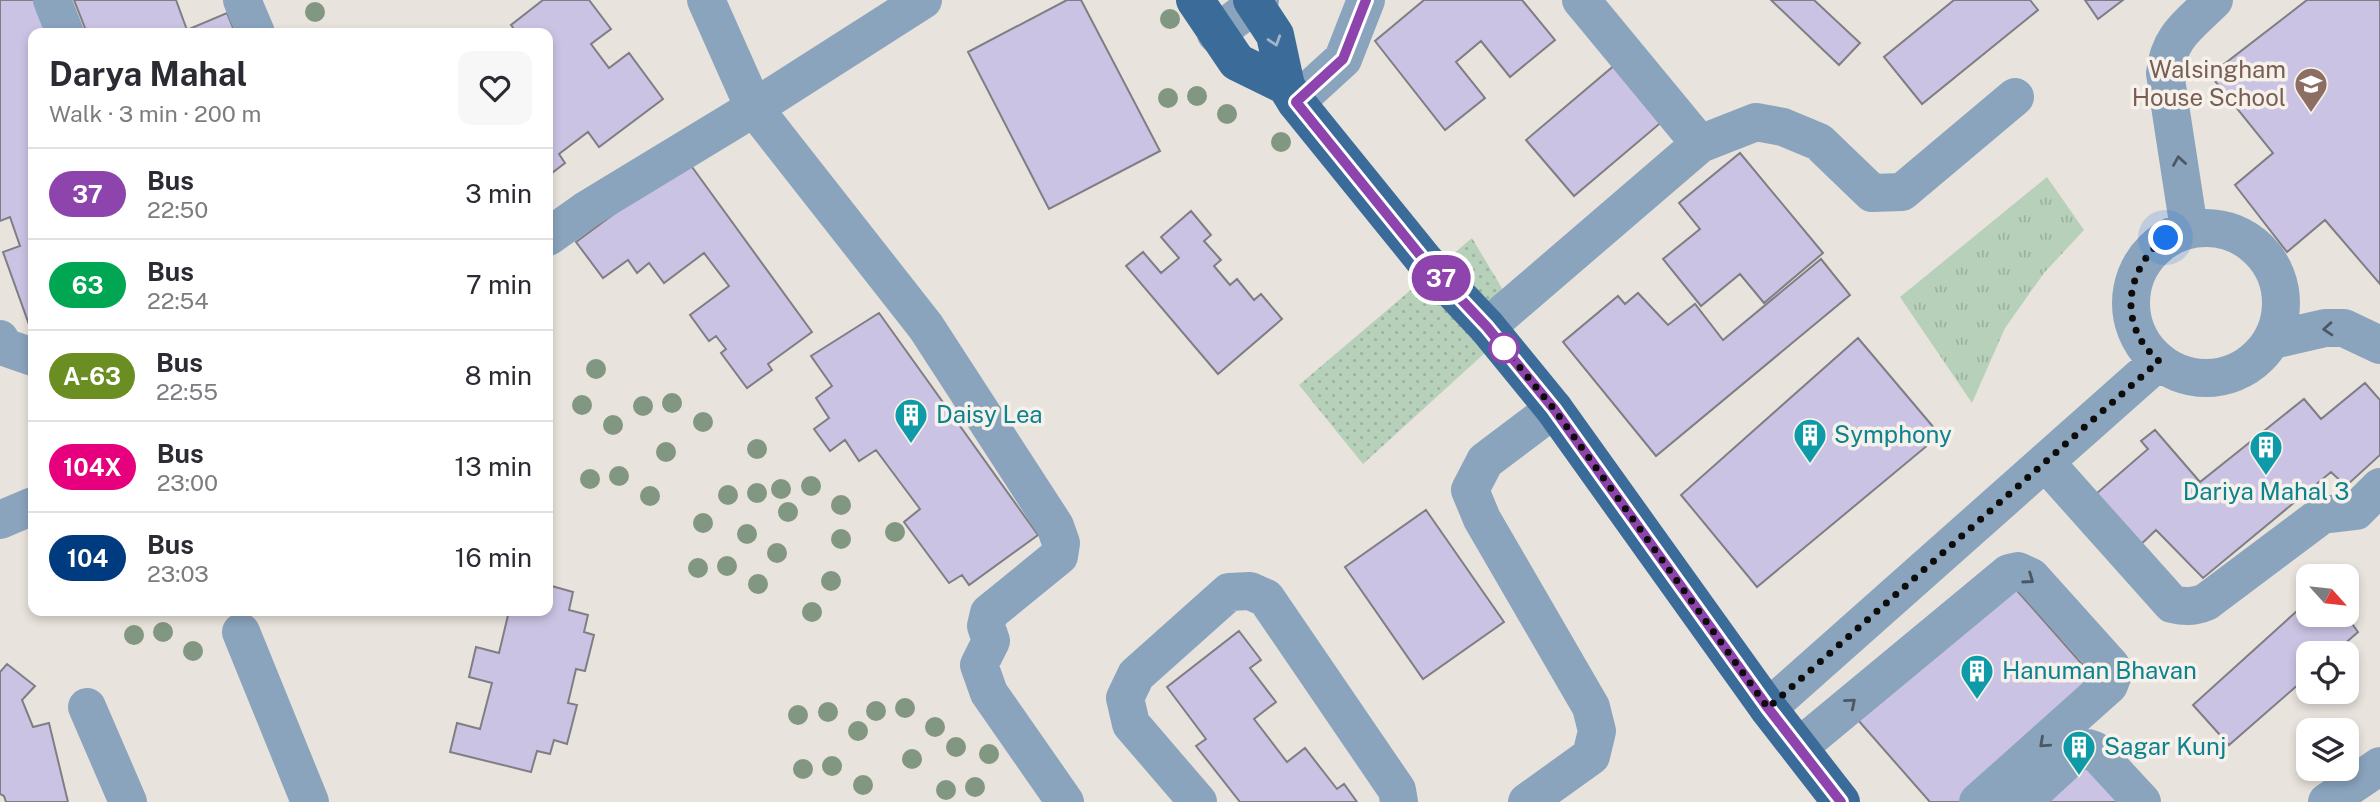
<!DOCTYPE html>
<meta charset="utf-8">
<style>
body{margin:0;font-family:"Public Sans",sans-serif;background:#f7f7f7;color:#2b2b33;height:100vh;display:flex;flex-direction:column;font-size:26px;white-space:nowrap}
*{box-sizing:border-box;margin:0}
p{font-size:23px;color:#7c7c81}
.icon{flex:none;width:38px;height:38px;fill:none;stroke:currentColor;stroke-width:2;stroke-linecap:round;stroke-linejoin:round}
.map{position:relative;flex:1;overflow:hidden}
.sheet{position:absolute;left:28px;top:28px;width:525px;height:588px;display:flex;flex-direction:column;background:#fff;border-radius:14px;box-shadow:0 4px 10px #0003}
.sheet>*{flex:none}
.badge{padding:0 14px;border-radius:23px;font-size:24px;line-height:46px}
.needle{width:46px;rotate:117deg}
.buttons{position:absolute;left:2296px;top:564px;display:grid;gap:14px}
.buttons a{display:grid;place-items:center;width:63px;height:63px;border-radius:14px;background:#fff;box-shadow:0 4px 10px #0003;font-size:35px}
.you{position:absolute;width:35px;height:35px;margin:-18px;border:5px solid #fff;border-radius:50%;background:#1a73e8;box-shadow:0 0 0 10px #1a73e833}
.map>.badge{position:absolute;translate:-50% -50%;box-shadow:0 0 0 4px #fff}
.round{display:grid;place-items:center;flex:none;width:74px;height:74px;border-radius:14px;background:#f7f7f7}
.overview{display:flex;align-items:center;justify-content:space-between;height:119px;padding:0 21px}
h1{font-size:33px;font-weight:700;line-height:52px}
ul{padding:0;list-style:none}
li{display:flex;align-items:center;gap:21px;height:91px;padding:0 21px;border-top:2px solid #e1e1e2}
li div{flex:1}
li b{display:block;font-size:26px}
li em{font-style:normal}
li .badge{min-width:77px;font-weight:700;text-align:center}
.map>svg:first-child{display:block}
.grass{fill:url(#grass-tufts)}
.garden{fill:url(#garden-dots)}
.building{fill:#cbc3e3;stroke:#7f7e84;stroke-width:2}
.lines{fill:none;stroke-linecap:round;stroke-linejoin:round}
.minor{stroke:#8aa4bd;stroke-width:38}
.major{stroke:#3b6c99;stroke-width:38}
.tree{fill:#829781}
.oneway{stroke:#a2b5c6}
.oneway2{stroke:#4c5864}
.line-casing{stroke:#fff;stroke-width:16}
.line{stroke:#8e44ad;stroke-width:10}
.walk{stroke:#0f0d0b;stroke-width:7;stroke-dasharray:0 12.6}
.stop-dot{fill:#fff;stroke:#8e44ad;stroke-width:3.5}
.labels{text-anchor:middle;stroke-width:7;stroke-linejoin:round;paint-order:stroke}
.education-label{font-size:24px;fill:#785e54;stroke:#f6f1eb;text-anchor:end}
.culture-label{font-size:24px;fill:#0d838f;stroke:#f6f1eb;text-anchor:start}
</style>
<div class="map">
<svg width="2380" height="802" viewBox="0 0 2380 802">
<defs>
<pattern id="grass-tufts" width="24" height="20" patternUnits="userSpaceOnUse" patternTransform="scale(1.75)"><rect width="24" height="20" fill="#b7d0ba"/><path d="M3 7l-1-3M5 7V3M7 7l1-3M15 17l-1-3M17 17v-4M19 17l1-3" fill="none" stroke="#9cb19f"/></pattern>
<pattern id="garden-dots" width="8" height="8" patternUnits="userSpaceOnUse" patternTransform="scale(1.75)"><rect width="8" height="8" fill="#b7d0ba"/><path d="M2 2h.1M6 6h.1" fill="none" stroke="#9cb19f" stroke-width="1.8" stroke-linecap="round"/></pattern>
</defs>
<rect width="100%" height="100%" fill="#e9e3dd"/>
<path class="grass" d="M2047 177 2084 230 2044 273 2005 328 1972 403 1900 297Z"/>
<path class="garden" d="M1472 238 1521 320 1363 464 1299 385Z"/>
<path class="building" d="M0 0H47L59 33H33V329L31 330 3 252 20 246 10 217 0 221Z
M74 0H176L187 30 227 13 235 33H87Z
M543 0H589L611 29 591 44 609 68 629 53 663 99 599 147 588 132 559 154 565 163 548 176V33H517L511 25Z
M1067 0H1081L1160 151 1049 209 968 52Z
M1424 0H1522L1555 40 1510 77 1481 41 1456 62 1485 98 1445 130 1375 41Z
M1771 0H1814L1860 43 1839 65Z
M1954 0H2030L2038 10 1922 104 1884 57Z
M2085 0H2123L2098 19Z
M2307 0H2380V284L2325 220 2287 252 2235 185 2273 153 2210 75Z
M1616 64 1664 120 1574 196 1526 140Z
M1740 153 1823 253 1764 303 1740 274 1701 306 1663 259 1700 229 1679 203Z
M687 160 812 332 768 364 772 370 747 388 721 353 726 349 716 336 709 341 690 315 729 286 704 253 664 283 649 263 637 273 628 260 603 278 576 242Z
M1191 211 1211 235 1204 241 1221 260 1214 266 1230 285 1237 279 1254 300 1261 294 1282 319 1218 374 1126 266 1143 252 1161 273 1179 258 1161 237Z
M1821 259 1850 295 1656 456 1563 342 1618 296 1625 304 1638 293 1668 325 1695 304 1723 340Z
M879 313 1038 535 969 585 962 575 949 583 904 522 920 509 876 450 859 461 845 440 830 451 814 429 829 418 816 398 832 386 811 356Z
M1858 338 1940 435 1757 587 1681 495Z
M2365 383 2380 400V455L2346 486 2331 472 2203 578 2156 530 2135 550 2089 500 2148 449 2141 441 2155 430 2200 482 2304 399 2321 419Z
M1426 510 1504 622 1423 679 1345 567Z
M548 585 573 592 569 610 588 615 584 632 594 635 585 671 576 669 568 703 577 705 567 744 554 740 550 754 537 751 531 772 450 752 457 723 480 729 492 683 469 677 476 647 499 653 509 611H548Z
M2012 585 2097 681 1960 802H1930L1858 720Z
M2308 601V614H2345L2358 632 2334 653H2308V676L2229 745 2193 705Z
M1239 631 1261 660 1250 668 1276 702 1254 719 1287 762 1305 748 1337 789 1344 784 1357 802H1240L1196 746 1206 739 1167 687Z
M7 664 35 686 22 700 33 727 49 723 68 802H6L4 796 0 794V672Z
M2082 753 2124 802H2028Z"/>
<g class="lines">
<path class="minor" d="M52 0 65 33
M242 0 256 33
M706 0 754 108 926 327 1055 526 1061 543 1059 556 989 613 986 626 991 641 979 665 989 693 1065 802
M1581 0 1700 144
M1216 34 1260 0
M1296 102 1343 59 1366 0
M2131 303a75 75 0 1 1 150 0a75 75 0 1 1-150 0Z
M2189 229 2165 73C2169 36 2189 25 2214 0
M548 237 586 210 754 108 923 0
M1487 327 1700 144 1756 122 1783 127 1819 142 1872 193 1902 192 2015 97
M0 339 4 347 33 357
M2273 340 2325 328H2344L2380 345
M2045 462 2172 604C2185 607 2194 607 2206 602L2322 515 2356 511 2380 487
M0 520 33 506
M241 632 310 802
M87 707 128 802
M1768 708 2159 361
M1799 747 2009 573 2018 571 2031 577 2111 666 2114 672 2109 685 1978 802
M1198 802 1131 724 1125 698 1136 675 1229 592 1250 591 1266 598 1397 790 1399 802
M1527 802 1591 756 1597 731 1591 707 1482 519 1470 490 1485 461 1554 409
M2022 802 2080 749 2088 748 2094 750 2142 802
M2327 802 2380 766"/>
<path class="major" d="M1195 0 1237 62 1286 86
M1252 0 1275 35 1286 86 1296 102 1424 260 1487 327 1554 409 1768 708 1841 802"/>
</g>
<g class="tree">
<circle cx="315" cy="12" r="10"/>
<circle cx="1170" cy="19" r="10"/>
<circle cx="1197" cy="96" r="10"/>
<circle cx="1168" cy="98" r="10"/>
<circle cx="1227" cy="114" r="10"/>
<circle cx="1281" cy="142" r="10"/>
<circle cx="596" cy="369" r="10"/>
<circle cx="672" cy="403" r="10"/>
<circle cx="582" cy="405" r="10"/>
<circle cx="643" cy="406" r="10"/>
<circle cx="703" cy="422" r="10"/>
<circle cx="613" cy="425" r="10"/>
<circle cx="757" cy="449" r="10"/>
<circle cx="666" cy="452" r="10"/>
<circle cx="619" cy="476" r="10"/>
<circle cx="590" cy="479" r="10"/>
<circle cx="811" cy="486" r="10"/>
<circle cx="781" cy="489" r="10"/>
<circle cx="757" cy="493" r="10"/>
<circle cx="728" cy="495" r="10"/>
<circle cx="650" cy="496" r="10"/>
<circle cx="841" cy="505" r="10"/>
<circle cx="788" cy="512" r="10"/>
<circle cx="703" cy="523" r="10"/>
<circle cx="895" cy="532" r="10"/>
<circle cx="747" cy="534" r="10"/>
<circle cx="841" cy="539" r="10"/>
<circle cx="777" cy="553" r="10"/>
<circle cx="727" cy="566" r="10"/>
<circle cx="698" cy="568" r="10"/>
<circle cx="831" cy="581" r="10"/>
<circle cx="758" cy="584" r="10"/>
<circle cx="812" cy="612" r="10"/>
<circle cx="163" cy="632" r="10"/>
<circle cx="134" cy="635" r="10"/>
<circle cx="193" cy="651" r="10"/>
<circle cx="905" cy="708" r="10"/>
<circle cx="876" cy="711" r="10"/>
<circle cx="828" cy="712" r="10"/>
<circle cx="798" cy="715" r="10"/>
<circle cx="935" cy="727" r="10"/>
<circle cx="858" cy="731" r="10"/>
<circle cx="956" cy="747" r="10"/>
<circle cx="989" cy="754" r="10"/>
<circle cx="912" cy="759" r="10"/>
<circle cx="832" cy="766" r="10"/>
<circle cx="803" cy="769" r="10"/>
<circle cx="863" cy="785" r="10"/>
<circle cx="975" cy="787" r="10"/>
<circle cx="946" cy="790" r="10"/>
</g>
<defs><path id="oneway-chevron" d="M-2-3.5L2.5 0L-2 3.5" fill="none" stroke-width="1.6" stroke-linecap="round" stroke-linejoin="round" transform="scale(1.75)"/></defs>
<use class="oneway" href="#oneway-chevron" transform="translate(1275 41) rotate(72)"/>
<g class="oneway2">
<use href="#oneway-chevron" transform="translate(2179 161) rotate(-99)"/>
<use href="#oneway-chevron" transform="translate(2328 329) rotate(176)"/>
<use href="#oneway-chevron" transform="translate(2029 579) rotate(35)"/>
<use href="#oneway-chevron" transform="translate(1851 703) rotate(-40)"/>
<use href="#oneway-chevron" transform="translate(2044 743) rotate(138)"/>
</g>
<g class="lines">
<defs>
<path id="line" d="M1366 0 1343 59 1296 102 1424 260 1487 327 1554 409 1768 708 1841 802"/>
</defs>
<use href="#line" class="line-casing"/>
<use href="#line" class="line"/>
<path class="walk" d="M1504 348 1554 409 1768 708 2159 361C2127 334 2122 293 2146 258 2151 250 2159 244 2166 238"/>
</g>
<defs>
<symbol id="school-pin" viewBox="-11 -11 22 30"><path d="M0 17L-7.5 6A9.5 9.5 0 1 1 7.5 6Z" fill="#8d6e63" stroke="#f6f1eb"/><path d="M0-5L7-2L0 1L-7-2ZM-4 1L0 2.5L4 1V4Q0 6-4 4Z" fill="#fff"/></symbol>
<symbol id="building-pin" viewBox="-11 -11 22 30"><path d="M0 17L-7.5 6A9.5 9.5 0 1 1 7.5 6Z" fill="#0f9aa8" stroke="#f6f1eb"/><path d="M-4-6H4V6H1V3H-1V6H-4ZM-2.5-4.3h1.7v1.8h-1.7ZM.8-4.3h1.7v1.8H.8ZM-2.5-1h1.7V.8h-1.7ZM.8-1h1.7V.8H.8Z" fill="#fff"/></symbol>
</defs>
<g fill-rule="evenodd">
<use href="#school-pin" x="2292" y="65" width="38" height="52"/>
<use href="#building-pin" x="892" y="396" width="38" height="52"/>
<use href="#building-pin" x="1791" y="416" width="38" height="52"/>
<use href="#building-pin" x="2247" y="428" width="38" height="52"/>
<use href="#building-pin" x="1958" y="652" width="38" height="52"/>
<use href="#building-pin" x="2060" y="728" width="38" height="52"/>
</g>
<circle class="stop-dot" cx="1504" cy="348" r="14"/>
<g class="labels">
<g class="education-label">
<text x="2286" y="78">Walsingham<tspan x="2286" dy="28">House School</tspan></text>
</g>
<g class="culture-label">
<text x="936" y="423">Daisy Lea</text>
<text x="1834" y="443">Symphony</text>
<text x="2266" y="500" text-anchor="middle">Dariya Mahal 3</text>
<text x="2002" y="679">Hanuman Bhavan</text>
<text x="2104" y="755">Sagar Kunj</text>
</g>
</g>
</svg>
<div class="buttons">
<a><svg class="needle" viewBox="-14 -14 28 28"><path d="M0-13l5 13h-10z" fill="#e53935"/><path d="M0 13l5-13h-10z" fill="#7c7c81"/></svg></a>
<a><svg class="icon" aria-label="locate" viewBox="0 0 24 24"><circle cx="12" cy="12" r="6"/><path d="M12 2v4M12 18v4M2 12h4M18 12h4"/></svg></a>
<a><svg class="icon" aria-label="layers" viewBox="0 0 24 24"><path d="M12 4l9 5-9 5-9-5zM3 14l9 5 9-5"/></svg></a>
</div>
<div class="you" style="left:2166px;top:238px"></div>
<b class="badge" style="left:1441px;top:278px;background:#8e44ad;color:#fff">37</b>
<section class="sheet">
<div class="overview"><div><h1>Darya Mahal</h1><p>Walk · 3 min · 200 m</p></div><a class="round"><svg class="icon" aria-label="heart" viewBox="0 0 24 24"><path d="M12 20l-8-8c-3-5 5-10 8-4 3-6 11-1 8 4z"/></svg></a></div>
<ul>
<li><span class="badge" style="background:#8e44ad;color:#fff">37</span><div><b>Bus</b><p>22:50</p></div><em>3 min</em></li>
<li><span class="badge" style="background:#00a651;color:#fff">63</span><div><b>Bus</b><p>22:54</p></div><em>7 min</em></li>
<li><span class="badge" style="background:#6b8e23;color:#fff">A-63</span><div><b>Bus</b><p>22:55</p></div><em>8 min</em></li>
<li><span class="badge" style="background:#e6007e;color:#fff">104X</span><div><b>Bus</b><p>23:00</p></div><em>13 min</em></li>
<li><span class="badge" style="background:#003b80;color:#fff">104</span><div><b>Bus</b><p>23:03</p></div><em>16 min</em></li>
</ul>
</section>
</div>
